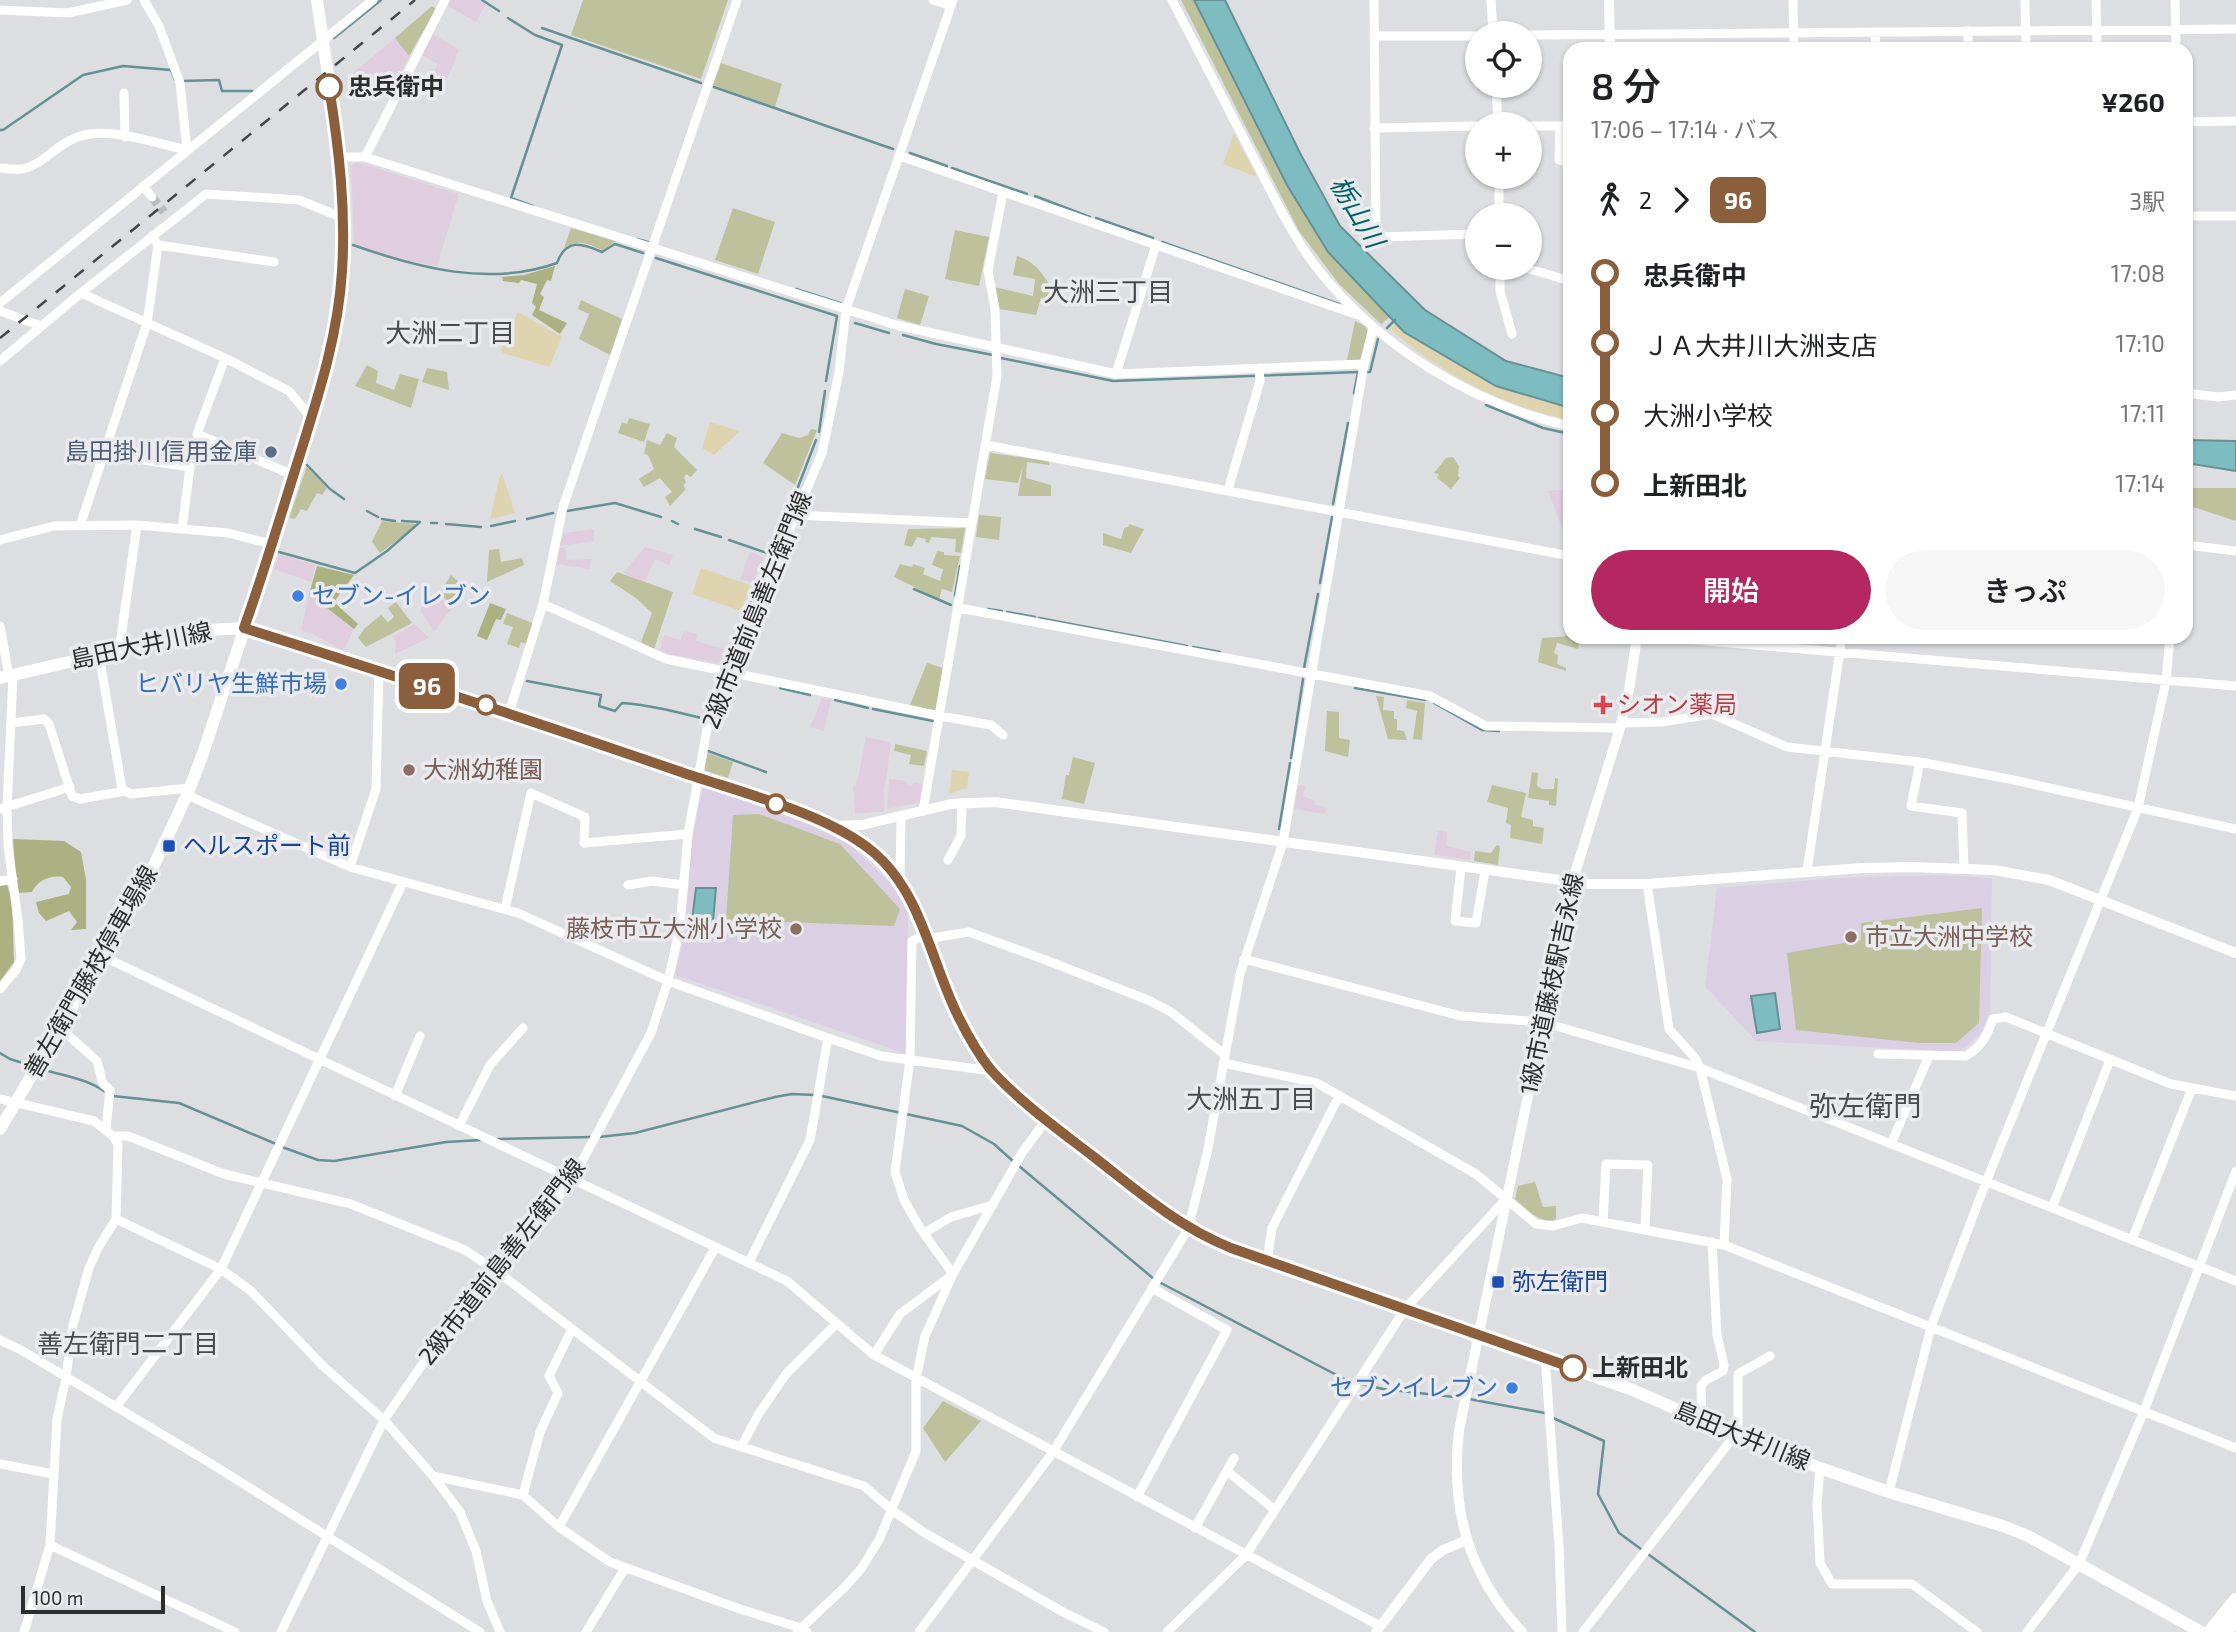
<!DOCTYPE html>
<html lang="ja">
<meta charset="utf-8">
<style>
body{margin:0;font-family:"Exo 2","Noto Sans JP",sans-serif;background:#f6f6f6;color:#202124;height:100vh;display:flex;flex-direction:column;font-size:26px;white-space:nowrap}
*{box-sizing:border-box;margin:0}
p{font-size:23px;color:#757577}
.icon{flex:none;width:38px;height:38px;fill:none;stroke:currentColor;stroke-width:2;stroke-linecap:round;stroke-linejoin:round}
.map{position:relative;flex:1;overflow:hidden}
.details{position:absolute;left:1563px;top:42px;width:630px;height:602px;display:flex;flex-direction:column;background:#fff;border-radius:21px;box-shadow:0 2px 5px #0004}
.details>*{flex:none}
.badge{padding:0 14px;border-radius:10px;font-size:24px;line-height:46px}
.fabs{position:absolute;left:1465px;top:21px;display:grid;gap:14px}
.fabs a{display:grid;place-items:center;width:77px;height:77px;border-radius:50%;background:#fff;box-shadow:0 2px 5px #0004;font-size:35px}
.scale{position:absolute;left:21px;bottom:18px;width:144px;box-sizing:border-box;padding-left:7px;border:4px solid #2d2d2e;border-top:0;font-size:19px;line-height:24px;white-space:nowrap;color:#2d2d2e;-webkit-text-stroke:5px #eaebee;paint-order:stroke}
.map>.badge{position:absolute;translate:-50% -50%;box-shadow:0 0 0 4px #fff}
.legs{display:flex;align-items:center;gap:10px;height:77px;padding:0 28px;font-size:23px}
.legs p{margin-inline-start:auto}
.head{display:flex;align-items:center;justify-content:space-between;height:119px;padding:0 28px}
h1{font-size:38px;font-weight:600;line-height:52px}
.action{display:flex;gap:14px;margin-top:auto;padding:14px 28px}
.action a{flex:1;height:80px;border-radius:42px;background:#b42761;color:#fff;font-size:28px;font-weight:600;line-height:80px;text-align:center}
.action a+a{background:#f6f6f6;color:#202124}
ul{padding:0 28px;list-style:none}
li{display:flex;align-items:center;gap:24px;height:70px;font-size:26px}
li i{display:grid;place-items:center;width:10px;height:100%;margin:0 9px;background:currentColor}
li i::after{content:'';width:18px;height:18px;margin:-9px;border:5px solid;border-radius:50%;background:#fff}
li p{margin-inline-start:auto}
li:first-child i{background:linear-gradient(#0000 50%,currentColor 0)}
li:last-child i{background:linear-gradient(currentColor 50%,#0000 0)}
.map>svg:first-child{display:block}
.industrial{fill:#e0cede}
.education{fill:#dbcfe3}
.green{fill:#bdc29d}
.forest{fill:#abb181}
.sand{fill:#ded5b0}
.water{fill:#7dbcc1;stroke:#659195;stroke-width:2}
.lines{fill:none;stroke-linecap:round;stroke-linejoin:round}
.stream{stroke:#659195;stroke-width:2.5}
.minor-tunnel{stroke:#babbbd;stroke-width:9;stroke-dasharray:9 4.5;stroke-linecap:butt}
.minor{stroke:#fff;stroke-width:9}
.tertiary{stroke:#fff;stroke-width:10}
.secondary{stroke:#fff;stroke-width:12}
.primary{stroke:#fff;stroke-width:14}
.rail{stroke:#454546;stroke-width:2.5;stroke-dasharray:12 12;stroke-linecap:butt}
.line-1-casing{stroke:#fff;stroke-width:16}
.line-1{stroke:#8b5e3c;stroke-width:10}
.stop-1-dot{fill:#fff;stroke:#8b5e3c;stroke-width:3.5}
.service-dot{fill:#5c6f8a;stroke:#eaebee;stroke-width:2.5}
.shop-dot{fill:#3f7fe0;stroke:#eaebee;stroke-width:2.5}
.health-dot{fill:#e0444e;stroke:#eaebee;stroke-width:2.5}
.education-dot{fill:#8d6e63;stroke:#eaebee;stroke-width:2.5}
.transit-dot{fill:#1a4fb4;stroke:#eaebee;stroke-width:2.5}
.labels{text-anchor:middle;stroke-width:7;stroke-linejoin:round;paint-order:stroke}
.stop-label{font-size:24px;font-weight:bold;fill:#2d2d2e;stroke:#eaebee;text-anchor:start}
.service-label{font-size:24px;fill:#4e5e75;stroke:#eaebee;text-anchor:end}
.shop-label{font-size:24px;fill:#366cbe;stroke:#eaebee;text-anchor:end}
.street-label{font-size:24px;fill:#2d2d2e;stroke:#eaebee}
.health-label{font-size:24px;fill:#be3a42;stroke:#eaebee;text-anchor:start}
.education-label{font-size:24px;fill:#785e54;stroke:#eaebee;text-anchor:start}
.transit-label{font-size:24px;fill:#164399;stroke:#eaebee;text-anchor:start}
.water-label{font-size:26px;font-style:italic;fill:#006066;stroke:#eaebee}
.neighbourhood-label{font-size:26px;fill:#4b4b4d;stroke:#eaebee}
.quarter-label{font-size:28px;fill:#4b4b4d;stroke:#eaebee}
</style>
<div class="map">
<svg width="2236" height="1632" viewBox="0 0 2236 1632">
<rect width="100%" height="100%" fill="#dddee1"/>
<path class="industrial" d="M451 0H478L486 4 476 22 447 5Z
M431 33 459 50 455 59 456 60 444 83 432 75 438 64 420 54Z
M395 38 409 56 396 82 384 75 376 87 353 73Z
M357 162 459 194 437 266 397 259 354 243 351 166Z
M1570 489V533H1564L1548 491Z
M594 529V541L560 546 563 533Z
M645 547 673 555 669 565 655 559 644 583 623 573Z
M560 548H565L566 560 591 559 589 569 556 564Z
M750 552 763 557 753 583 740 579Z
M279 554 316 565 311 582 274 569Z
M434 593 452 608 434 632 420 610Z
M309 594 354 629 343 651 313 634 301 631Z
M414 624 429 638 395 654 396 641 392 637Z
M684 631 697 634 696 641 724 649 720 663 668 654 660 650 664 635 680 640Z
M822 698 831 700 824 731 810 727Z
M866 737 889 742 891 745 884 791V811L855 814 853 786 857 783Z
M889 779 907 781V784L913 785 914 782 923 784 921 802 887 809Z
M1298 785 1305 786 1303 796 1315 801V805L1326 807 1325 814 1294 809Z
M1438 831 1447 832 1446 846 1471 852 1470 860 1434 855Z"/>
<path class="education" d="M703 786 811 825 850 845 897 889 908 911 907 1054 675 975 682 947 692 841Z
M1933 875 1992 878 1990 1012 1979 1036 1959 1052 1756 1041 1705 986 1717 888 1837 878Z"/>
<path class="green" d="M583 0H728L701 79 571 35Z
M1181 0H1194L1287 185 1328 252 1390 317 1381 324 1339 284 1299 231Z
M432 6 436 9 409 56 395 38Z
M721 63 782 84 775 107 713 85Z
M733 208 775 222 758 274 715 260Z
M571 228 616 241 603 250C588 244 578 238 564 248Z
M955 230 989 237 979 286 945 279Z
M1017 256C1037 262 1046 278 1056 296L1054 301 1041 298 1036 315 999 309 994 287 1033 296 1035 279 1013 275Z
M905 289 929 296 920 325 897 318Z
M581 300 622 319 610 355 579 339 589 314 578 309Z
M1355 321 1365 326 1368 332 1362 357 1360 360H1347Z
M367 365 378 371 376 383 394 390 400 374 419 379 411 408 355 386Z
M427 368 447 372 449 390 422 382Z
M629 418 650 424 644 442 618 433 622 422 627 424Z
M811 429 817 430 795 485 763 463 782 433 799 438 808 435Z
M667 433 677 438 674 447 697 470 691 477 686 474 684 478 686 482 683 486 686 489 670 506 665 497 672 492 660 478 644 487 639 479 654 469 648 455 644 454 647 440 660 445Z
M990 453 1049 461V465L1027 462 1026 478 1051 485V496H1018L1023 465 1018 483 985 479Z
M1453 457 1459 466 1458 476 1460 478 1451 489 1437 478 1439 474 1434 473 1446 458Z
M307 466 327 488 322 495 317 493 307 511 301 509 295 519 289 518Z
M2186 488H2236V521L2187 505Z
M979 515 1001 517 999 540 976 537Z
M382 521 415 524 416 526 380 553 372 542Z
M1129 524 1144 529 1131 553 1103 545V533L1121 539 1124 528 1128 527Z
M965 528 961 553 955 552 956 539 931 537 929 543 925 542 926 539 917 537 912 547 904 545 908 529Z
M499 549 501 562 522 558 524 565 487 582 489 550Z
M937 551 944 552V555L960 556 952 592 942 589 939 599 894 577 900 564 912 567 913 564 925 568 923 574 940 581 943 569 932 565Z
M617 572 673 592 654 649 641 642 652 613 636 598 610 581Z
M451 575 466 588 452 604 439 594Z
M396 602 412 623 366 647 358 638 365 628 381 615 388 622 394 617 388 608Z
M507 613 535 624 527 644 521 642 519 648 507 644 513 627 503 624Z
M1570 636 1579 637 1578 649 1557 643 1554 653 1558 655 1557 664 1566 668V671L1538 662 1542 638Z
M927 663 943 668 935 712 910 705Z
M1376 696 1384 697 1383 710 1394 711V719H1397V730L1404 731 1407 740 1388 739Z
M1407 700 1425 703 1422 740 1413 739 1417 711 1406 708Z
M1327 711 1339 712V738L1350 740 1348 757 1325 751Z
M895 744 927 751 924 766 909 764 911 755 894 751Z
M707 753 733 762 728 778 704 770Z
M1073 757 1095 763 1084 804 1062 799 1066 775H1069Z
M1532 772 1538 773 1537 786 1542 789H1554L1555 778 1558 779 1556 806 1549 805V801L1528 798Z
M1492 785 1526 793 1521 817 1533 820V826L1544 828 1542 844 1510 838 1511 825 1506 823 1508 808 1487 802Z
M759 814 840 844 900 909 894 926 726 920 733 815Z
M1497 845 1500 846 1498 865 1474 861 1475 851 1491 853Z
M1982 908 1979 1023 1956 1043H1919L1796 1030 1787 953 1861 940V923Z
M1535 1182 1543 1207 1556 1206V1219C1541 1226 1526 1208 1515 1199L1518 1186Z
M943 1401 981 1421 945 1462 923 1428Z"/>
<path class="forest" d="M555 266 551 281 547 280 540 294 544 297 539 310 567 323 560 334 532 315 536 307 532 303 537 284 521 280 519 283 503 281 502 277 524 275Z
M317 566 354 575 334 602 358 624 354 629 309 594Z
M490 603 506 609 501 620 496 619 487 640 477 636Z
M13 839 64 841 81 852 86 880V929L71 930 77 922 69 911 46 921 39 913 36 902 69 894 71 887 63 877C50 875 38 880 32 892L17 893Z
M7 885 12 900 14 962 0 981V886Z"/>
<path class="sand" d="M1234 133 1257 177 1223 164Z
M518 312 562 337 549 367 503 353 501 350Z
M1396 323 1404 332 1496 386 1570 408V420C1504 407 1440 373 1390 329Z
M710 422 740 431 714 455 702 448Z
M502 473 515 513 490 519 499 479Z
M701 568 750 585 741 611 692 594Z
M952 770 969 772 967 788 949 794Z"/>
<path class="water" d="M1194 0H1225L1300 153 1340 226 1425 310 1506 361 1570 378V408L1496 386 1404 332 1328 252 1287 185Z
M2186 440 2236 441V471L2186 463Z
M696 888H716L713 922 692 921Z
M1775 993 1780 1029 1757 1033 1751 996Z"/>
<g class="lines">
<path class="stream" d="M482 0 499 11
M508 18 535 35 562 45 511 198 533 206
M542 28 701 83
M334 38 381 0
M181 81 219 80 222 91H252
M714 87 893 149
M0 130H3L83 75 123 66 171 70 175 80
M910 153 947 166
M952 168 1027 194
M1035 196 1090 217
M1096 218 1153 238
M637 239 648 242
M1162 242 1339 304
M353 245C418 268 490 287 557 263 566 238 582 243 602 252L615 244 643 253
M656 258 837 316 826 381
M796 289 840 303
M855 323 889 333
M1387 328 1395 320
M903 335 936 344 993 355
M1001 358 1113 381 1358 372 1354 393
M1367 372H1370L1378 339
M1486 405 1543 428 1570 434
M819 432 825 391
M307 465 330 489 344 499
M798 487 816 440
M1333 504 1348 423
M367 511 378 517
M567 511 615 503 661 517
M382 519 395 521
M527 519 553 513
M402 521 420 522
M672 521 678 524
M431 523H437
M446 524 481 527
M491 526 515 521
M695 529 721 537
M775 543 794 495
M279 552 355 573 387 551 420 522
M1320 583 1332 517
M914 589 951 605
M955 595 960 566
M988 609 1002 611
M1007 612 1035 617
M1039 618 1187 646
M1193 647 1220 652
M725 665 770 554 729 540
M1304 668 1318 594
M527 681 601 695 599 706 615 711 622 703C650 705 677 712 705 719L720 677
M780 688 810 695
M1355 688 1425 700
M835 700 868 708
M1434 703 1482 730 1499 731
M873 709 933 721
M708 751 766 772
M1291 758 1303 679
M1279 829 1290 763
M0 1053 10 1059 32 1066
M42 1069C63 1076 85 1078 104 1091
M113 1096 179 1103 276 1144
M822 1096 962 1126 994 1144 1014 1162
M599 1137 635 1133 775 1097 792 1094 815 1095
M498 1139 593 1137
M282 1147 318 1160 334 1161 446 1142 481 1140
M1019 1166 1154 1279
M1159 1282 1348 1381 1383 1389 1463 1398
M1469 1399 1545 1413
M1551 1417 1604 1441 1598 1494 1619 1533 1755 1632"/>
<path class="minor-tunnel" d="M152 197 164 212"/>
<path class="minor" d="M144 0 159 26 180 83 187 150
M933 0 951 6
M1172 0C1201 56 1229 111 1258 166 1276 201 1293 237 1317 268 1378 346 1473 405 1570 426
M1374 0 1376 232 1380 237 1477 234
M1491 0 1493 33
M1793 0 1794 49
M2025 0 2026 49
M2096 0 2097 49
M2175 0 2176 49
M0 10 68 13 127 0
M1875 32 1876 49
M1530 35 2236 29
M1374 36H1477
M1968 49V31
M1496 86 1498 124
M124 93 125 137
M2186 122 2236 121
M1530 126H1570
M1560 126 1559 160 1570 163
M1374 128 1477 126
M900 156 1358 315
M340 157H365L896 325 1116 374 1364 364
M365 157 445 0
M0 168C7 169 15 170 22 169 47 164 59 138 90 134 121 130 157 144 187 150
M1499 177V215
M143 186 152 197
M2186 216H2236
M158 245 274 262
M1500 268V291L1512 334
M1526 268 1570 281
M81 293 225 358 289 391 312 419
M0 303 373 0
M0 311 41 326
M225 358 197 434 293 475
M0 361 81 293 206 194 299 200 343 218
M1116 374 1156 245
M2186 393 2218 397 2236 395
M986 445 1570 556
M104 454 190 467 182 529
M1228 490 1260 381 1259 368
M795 515 972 523
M80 526 147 323 158 245 152 236
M0 540 54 526 137 525 228 533 271 544
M2186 545 2236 551
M543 604 666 659 940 716 991 725 1003 735
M959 608 1430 696 1486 726 1620 728
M0 626 9 676
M1659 637 2236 686
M119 651 137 525
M99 655 122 789 131 794 189 788
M509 713 543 604 563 507 737 0
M11 723 44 719 49 724 72 796 80 799 125 791
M1621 723 1661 722 1712 714 1787 747 1920 762 2009 779 2236 829
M1920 762 1911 806 1962 813 1964 868
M187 795 350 867 518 913 668 981 828 1038 881 1056 992 1071
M0 809 70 787
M923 811 997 376 995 309 988 271 1003 192
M948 860 961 836 962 803
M350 867 376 789 379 670
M1461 868 1455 921 1476 923 1485 871
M1807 871 1842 637
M0 881 13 879
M900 881 901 816
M1647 884 1669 1029 1696 1059 1700 1068 1727 1179 1724 1245 2236 1448
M628 885 652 881 684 885
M505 909 531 793 585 817 584 843 688 834
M925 935 912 941 910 1059 895 1172 904 1200 920 1228 953 1274
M926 939 969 932 1043 959 1148 1000 1171 1012 1225 1055
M102 956 787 1281 874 1355 1380 1626
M1244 959 1461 1016 1542 1022 1700 1068 2236 1281
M0 989 16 970 21 959 18 920 8 846 7 808 13 675
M60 1028 97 1061 103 1084 110 1090 106 1128
M1878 1054 1966 1056C1982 1046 1987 1036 1993 1019L2006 1017 2171 1084 2236 1096
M1223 1063 1317 1083 1476 1174 1536 1224 1553 1226 1582 1218 1724 1245
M395 1096 420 1036
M0 1099 94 1121 113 1136H128L224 1174 351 1204 465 1250 498 1272 714 1438 864 1486 893 1511 925 1533 1063 1612 1104 1632
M459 1126 490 1065 523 1028
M1891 1144 1929 1056
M2052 1208 2110 1060
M116 1219 221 1269 251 1291 324 1367 384 1420 433 1476 460 1512 476 1551 487 1601 500 1632
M1603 1222 1606 1164 1648 1165 1645 1229
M924 1233 951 1217 993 1205
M2132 1240 2192 1088
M1267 1261 1272 1228 1339 1096
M749 1262 810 1140 828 1038
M0 1340 21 1350 210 1463 480 1632
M874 1355 900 1314 952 1275
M1545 1357 1559 1545 1562 1632
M116 1407 221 1269 403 882
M1702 1420 1701 1386 1706 1380 1723 1371 1724 1365 1717 1335 1712 1242
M741 1447 758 1415 786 1374 836 1324
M0 1464 53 1474
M1820 1468 1817 1504 1820 1563 1832 1584H1912L1977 1632
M1227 1471 1275 1510
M433 1476 523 1495 559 1527 610 1562 740 1609 801 1628 807 1632
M1889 1492 1931 1327 1986 1182 2138 808 2166 681 2170 637
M523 1495 540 1432 558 1393 549 1376 572 1329
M1137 1497 1227 1330 1152 1288
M559 1527 715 1248
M1195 1528 1234 1458
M50 1545 235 1632
M24 1632 50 1545 57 1419 66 1378 73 1325 89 1268 98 1248 116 1219 118 1144 113 1136
M281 1632 384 1420 428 1356 572 1180 651 1033 668 981 680 927 688 834 708 724 822 453 839 372 846 309 953 0
M586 1632 625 1568
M797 1632 845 1587 861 1569 879 1540 916 1451V1379L925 1336 953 1274 1022 1153 1046 1120
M919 1632 1053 1452 1188 1229 1207 1154 1240 974 1283 842 1364 364 1373 328
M1167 1632 1246 1555 1405 1309 1506 1199
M1583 1632 1735 1435 1738 1428V1374L1770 1356
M2027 1632 2079 1564 2144 1411 2236 1171"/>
<path class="tertiary" d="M1609 0 1610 49
M834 826 862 825 951 804 995 802 1589 884H1647L1862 868 1912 867 1994 870 2049 880 2236 953
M1376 1632 1431 1559 1443 1550 1467 1540
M1522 1632C1468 1574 1450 1508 1459 1430L1572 883 1620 728 1629 690 1637 637"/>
<path class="secondary" d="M0 678 208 630 244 628 509 713 765 800 834 826 854 837 874 853 894 872 910 897 957 1015 975 1048 992 1071 1046 1120 1188 1229 1267 1261 1633 1390 1735 1435 1820 1468 1889 1492 2003 1526 2028 1536 2201 1632
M0 1129 148 878 187 795 201 759 251 609 320 392 338 310 343 231 340 157 317 0"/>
<path class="primary" d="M2210 1632 2236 1600
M2225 1632 2236 1619"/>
<path class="rail" d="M0 338 415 0"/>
</g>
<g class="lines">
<defs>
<path id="line-1" d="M329 87C339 148 346 209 342 271 338 339 316 403 296 467 279 521 263 575 244 628 390 674 536 722 681 772 739 792 826 813 872 851 922 892 931 963 959 1018 968 1036 978 1054 991 1070 1021 1103 1059 1130 1094 1157 1140 1193 1176 1225 1231 1248L1573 1368"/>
</defs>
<use href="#line-1" class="line-1-casing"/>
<use href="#line-1" class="line-1"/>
</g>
<g class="stop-1-dot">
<circle cx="329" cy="87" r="12"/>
<circle cx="486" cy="705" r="9"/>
<circle cx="776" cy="804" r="9"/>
<circle cx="1573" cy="1368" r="12"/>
</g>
<circle class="service-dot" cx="271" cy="452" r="7"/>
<g class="shop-dot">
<circle cx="298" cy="596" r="7"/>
<circle cx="341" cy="684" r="7"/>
<circle cx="1512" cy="1388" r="7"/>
</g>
<path class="health-dot" d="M1599.5 694.5h7v7h7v7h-7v7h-7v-7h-7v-7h7z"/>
<g class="education-dot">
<circle cx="409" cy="770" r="7"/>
<circle cx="796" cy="929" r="7"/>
<circle cx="1851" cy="937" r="7"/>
</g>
<g class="transit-dot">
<rect x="162" y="839" width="14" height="14" rx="3.5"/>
<rect x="1491" y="1275" width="14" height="14" rx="3.5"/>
</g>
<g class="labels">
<g class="stop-label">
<text x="348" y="95">忠兵衛中</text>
<text x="1592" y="1376">上新田北</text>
</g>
<g class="service-label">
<text x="257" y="460">島田掛川信用金庫</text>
</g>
<g class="shop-label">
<text x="312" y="604" text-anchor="start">セブン-イレブン</text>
<text x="327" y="692">ヒバリヤ生鮮市場</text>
<text x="1498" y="1396">セブンイレブン</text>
</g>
<g class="street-label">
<text transform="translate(757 610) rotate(-68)" y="8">2級市道前島善左衛門線</text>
<text transform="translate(141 646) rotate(-12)" y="8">島田大井川線</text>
<text transform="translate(91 972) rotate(-60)" y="8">善左衛門藤枝停車場線</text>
<text transform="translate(1552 984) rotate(-78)" y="8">1級市道藤枝駅吉永線</text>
<text transform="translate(502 1262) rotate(-52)" y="8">2級市道前島善左衛門線</text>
<text transform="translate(1742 1436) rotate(22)" y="8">島田大井川線</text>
</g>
<g class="health-label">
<text x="1617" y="713">シオン薬局</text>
</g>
<g class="education-label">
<text x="423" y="778">大洲幼稚園</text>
<text x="782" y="937" text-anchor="end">藤枝市立大洲小学校</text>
<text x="1865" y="945">市立大洲中学校</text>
</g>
<g class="transit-label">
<text x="183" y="854">ヘルスポート前</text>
<text x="1512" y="1290">弥左衛門</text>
</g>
<g class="water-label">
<text transform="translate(1357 212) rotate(59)" y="9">栃山川</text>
</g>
<g class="neighbourhood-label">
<text x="1108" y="301">大洲三丁目</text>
<text x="450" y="342">大洲二丁目</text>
<text x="1251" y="1108">大洲五丁目</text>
<text x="128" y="1353">善左衛門二丁目</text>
</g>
<g class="quarter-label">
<text x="1865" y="1116">弥左衛門</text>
</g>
</g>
</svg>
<div class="fabs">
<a><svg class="icon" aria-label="locate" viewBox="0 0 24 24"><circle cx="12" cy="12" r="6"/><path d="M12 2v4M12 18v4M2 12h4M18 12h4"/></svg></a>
<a>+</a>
<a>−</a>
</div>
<div class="scale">100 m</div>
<b class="badge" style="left:427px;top:686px;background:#8b5e3c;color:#fff">96</b>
<section class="details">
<div class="head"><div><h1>8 分</h1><p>17:06 – 17:14 · バス</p></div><b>¥260</b></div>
<div class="legs"><svg class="icon" aria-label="walk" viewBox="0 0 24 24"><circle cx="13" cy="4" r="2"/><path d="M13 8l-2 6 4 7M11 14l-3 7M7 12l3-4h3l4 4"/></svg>2<svg class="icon" aria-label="forward" viewBox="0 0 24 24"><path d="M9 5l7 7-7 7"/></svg><b class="badge" style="background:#8b5e3c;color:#fff">96</b><p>3駅</p></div>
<ul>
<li><i style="color:#8b5e3c"></i><b>忠兵衛中</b><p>17:08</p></li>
<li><i style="color:#8b5e3c"></i><span>ＪＡ大井川大洲支店</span><p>17:10</p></li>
<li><i style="color:#8b5e3c"></i><span>大洲小学校</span><p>17:11</p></li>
<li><i style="color:#8b5e3c"></i><b>上新田北</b><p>17:14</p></li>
</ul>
<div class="action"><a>開始</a><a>きっぷ</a></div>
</section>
</div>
